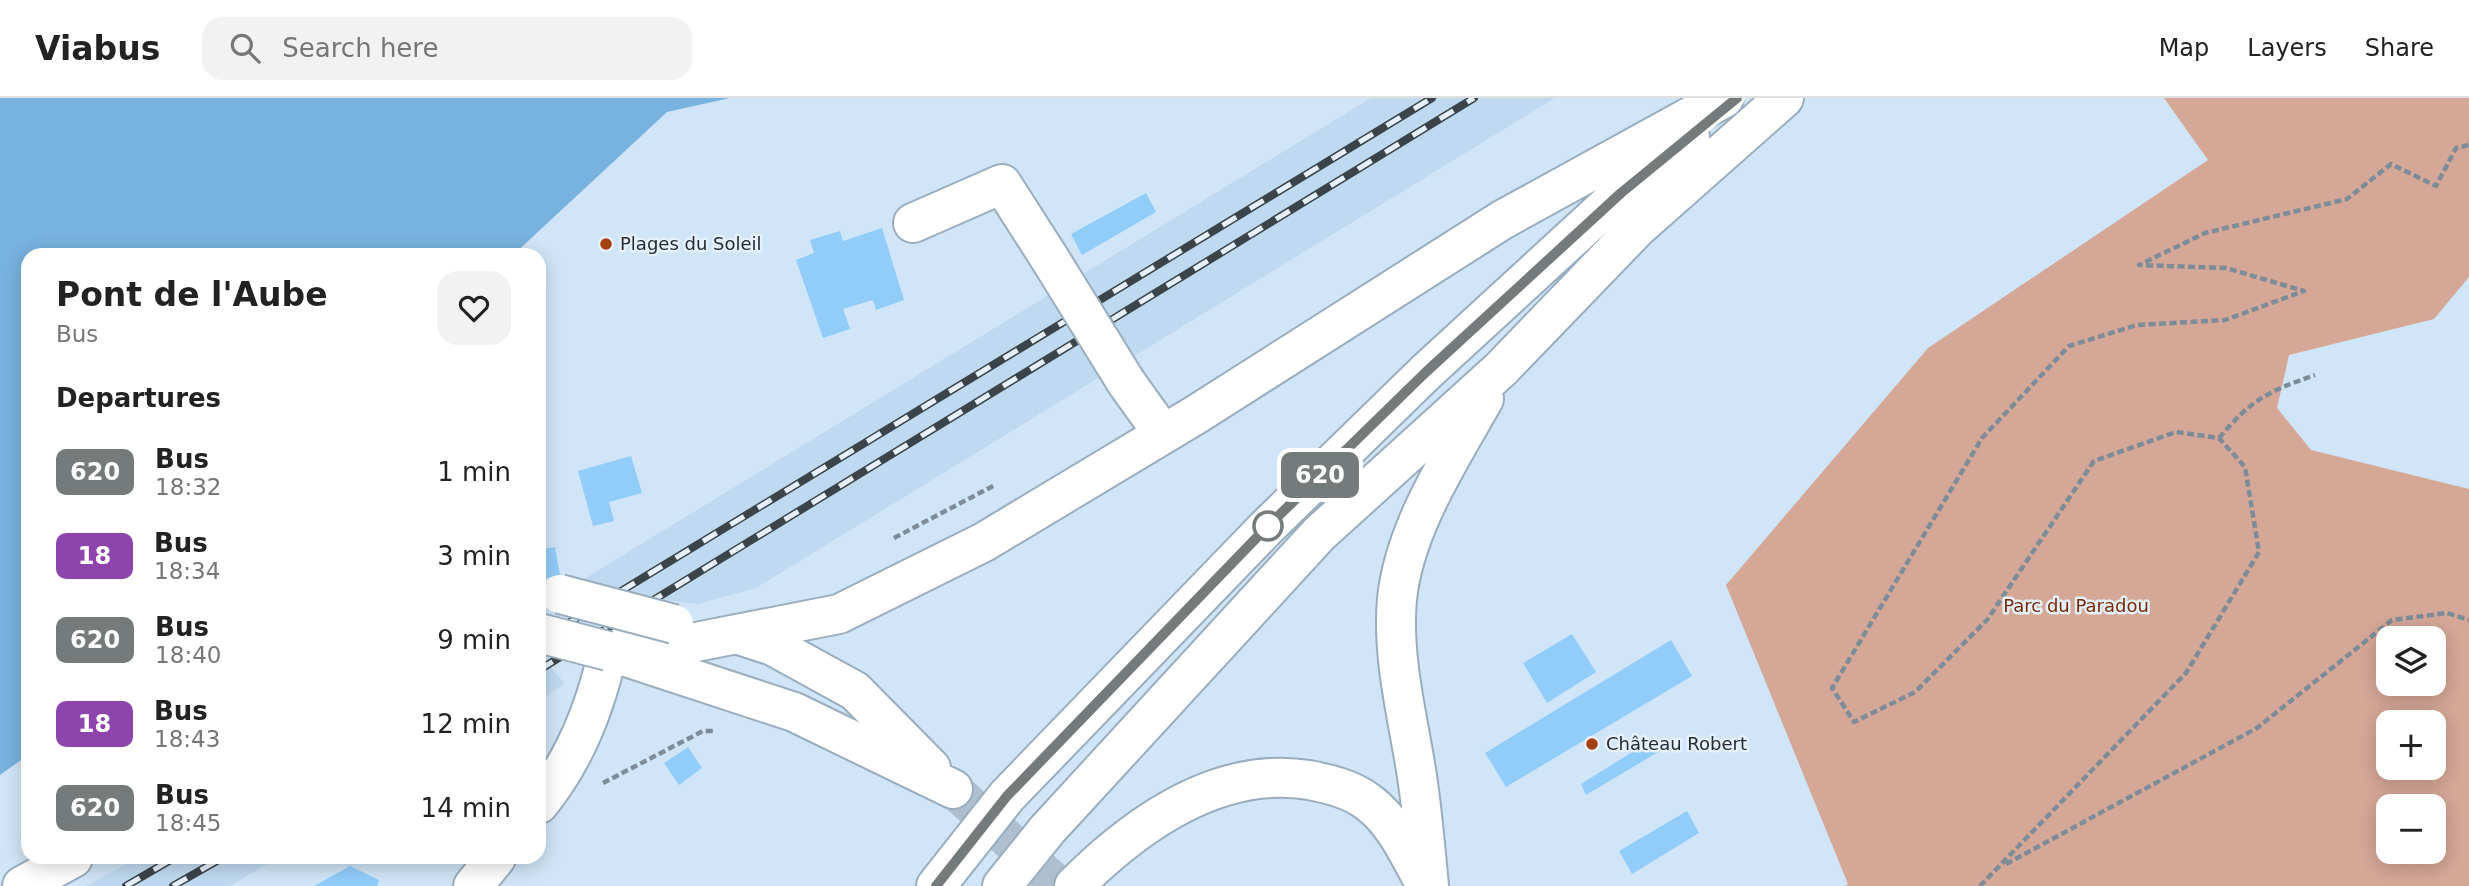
<!DOCTYPE html>
<meta charset="utf-8">
<style>
body{margin:0;font-family:"DejaVu Sans",sans-serif;background:#f2f2f2;color:#222;height:100vh;display:flex;flex-direction:column;font-size:26px;white-space:nowrap}
*{box-sizing:border-box;margin:0}
p{font-size:23px;color:#767676}
.icon{flex:none;width:38px;height:38px;fill:none;stroke:currentColor;stroke-width:2;stroke-linecap:round;stroke-linejoin:round}
.map{position:relative;flex:1;overflow:hidden}
.side{position:absolute;left:21px;top:150px;width:525px;height:616px;display:flex;flex-direction:column;background:#fff;border-radius:21px;box-shadow:0 4px 18px #0003}
.side>*{flex:none}
.badge{padding:0 14px;border-radius:10px;font-size:24px;line-height:46px}
.fabs{position:absolute;left:2376px;top:528px;display:grid;gap:14px}
.fabs a{display:grid;place-items:center;width:70px;height:70px;border-radius:14px;background:#fff;box-shadow:0 4px 18px #0003;font-size:35px}
.map>.badge{position:absolute;translate:-50% -50%;box-shadow:0 0 0 4px #fff}
h2{padding:0 35px;font-size:26px;line-height:63px}
.round{display:grid;place-items:center;flex:none;width:74px;height:74px;border-radius:21px;background:#f2f2f2}
.headline{display:flex;align-items:center;justify-content:space-between;height:119px;padding:0 35px}
h1{font-size:33px;font-weight:700;line-height:52px}
ul{padding:0;list-style:none}
li{display:flex;align-items:center;gap:21px;height:84px;padding:0 35px}
li div{flex:1}
li b{display:block;font-size:26px}
li em{font-style:normal}
li .badge{min-width:77px;font-weight:700;text-align:center}
header{display:flex;align-items:center;gap:42px;box-sizing:border-box;height:98px;padding:0 35px;background:#fff;border-bottom:2px solid #e0e0e0}
header strong{font-size:33px}
nav{display:flex;gap:38px;margin-inline-start:auto;font-size:24px}
.search{width:490px;height:63px;background:#f2f2f2;display:flex;align-items:center;gap:18px;box-sizing:border-box;padding:0 24px;border-radius:21px;color:#767676;font-size:26px}
.map>svg:first-child{display:block}
.built{fill:#bfdaf0}
.green{fill:#d5a797;fill-rule:evenodd}
.water{fill:#78b2de}
.building{fill:#92cdfa}
.lines{fill:none;stroke-linecap:round;stroke-linejoin:round}
.major-tunnel{stroke:#aec0d0;stroke-width:38;stroke-dasharray:38 19;stroke-linecap:butt}
.minor-casing{stroke:#99adbe;stroke-width:42}
.major-casing{stroke:#99adbe;stroke-width:42}
.path{stroke:#7d8c98;stroke-width:4.5;stroke-dasharray:7 3.5;stroke-linecap:butt}
.minor{stroke:#fff;stroke-width:38}
.major{stroke:#fff;stroke-width:38}
.rail-casing{stroke:#3a444b;stroke-width:8}
.rail{stroke:#e5f1fc;stroke-width:5;stroke-dasharray:16;stroke-linecap:butt}
.minor-bridge-casing{stroke:#99adbe;stroke-width:42;stroke-linecap:butt}
.major-bridge-casing{stroke:#99adbe;stroke-width:42;stroke-linecap:butt}
.minor-bridge{stroke:#fff;stroke-width:38}
.major-bridge{stroke:#fff;stroke-width:38}
.line-casing{stroke:#fff;stroke-width:16}
.line{stroke:#757a7b;stroke-width:10}
.poi-dot{fill:#a54013;stroke:#e5f1fc;stroke-width:2.5}
.stop-dot{fill:#fff;stroke:#757a7b;stroke-width:3.5}
.labels{text-anchor:middle;stroke-width:5;stroke-linejoin:round;paint-order:stroke}
.poi-label{font-size:18px;fill:#242c32;stroke:#e5f1fc;text-anchor:start}
.park-label{font-size:18px;fill:#782a05;stroke:#e5f1fc}
</style>
<header>
<strong>Viabus</strong>
<div class="search"><svg class="icon" aria-label="search" viewBox="0 0 24 24"><circle cx="10" cy="10" r="6"/><path d="M15 15l6 6"/></svg>Search here</div>
<nav><a>Map</a><a>Layers</a><a>Share</a></nav>
</header>
<div class="map">
<svg width="2469" height="788" viewBox="0 0 2469 788">
<rect width="100%" height="100%" fill="#d0e5f7"/>
<path class="built" d="M1371 0H1555L756 490 698 506 639 499 584 481Z
M539 557 565 586 539 602Z
M137 760H277L230 788H86Z"/>
<path class="green" d="M2164 0H2469V179L2434 221 2289 257 2277 310 2311 352 2469 391V788H1845L1848 786 1726 487 1928 250 2208 62ZM2389 541H2434V586H2389ZM2389 625H2434V670H2389ZM2389 709H2434V754H2389Z"/>
<path class="water" d="M0 0H730L667 14 513 157 28 158V657L0 677Z"/>
<path class="building" d="M1146 95 1156 114 1082 157 1071 136Z
M882 130 904 202 876 212 873 202 843 211 850 231 823 240 796 162 814 155 810 142 840 133 843 143Z
M631 358 642 395 609 404 614 423 593 428 578 373Z
M555 449 560 477 539 482V452Z
M1572 536 1596 574 1547 605 1523 565Z
M1671 542 1692 578 1506 689 1485 655Z
M1653 641 1660 653 1586 697 1581 686Z
M688 649 702 670 679 687 664 665Z
M1687 713 1699 735 1632 776 1619 753Z
M350 768 379 782 377 788H314Z"/>
<g class="lines">
<path class="major-tunnel" d="M953 691 1059 788"/>
<defs>
<path id="minor" d="M913 125 1002 86 1050 161
M1126 284 1163 336"/>
<path id="major" d="M736 536 773 548 855 593 931 670
M608 553 794 614 953 691
M539 706C575 662 596 608 608 553L631 540 686 546 839 516 984 444 1197 316 1502 122 1724 0
M22 788 73 760
M473 788 496 760
M936 788 1007 698 1265 431 1426 274 1621 95 1690 39
M1002 788 1047 732 1319 436 1501 271 1637 130 1784 0
M1074 788C1135 727 1217 667 1309 682 1329 686 1351 691 1368 704 1394 723 1408 755 1423 782
M1429 788C1425 747 1422 706 1415 666 1406 612 1392 556 1397 501 1404 431 1450 361 1484 301"/>
</defs>
<use href="#minor" class="minor-casing"/>
<use href="#major" class="major-casing"/>
<path class="path" d="M2219 340C2253 300 2267 294 2315 277
M894 440 995 387
M603 685 703 633H715
M2006 766 2257 630 2392 522 2447 515 2469 522
M1980 788 2186 575 2259 454 2245 369 2219 340 2176 334 2094 363 1987 522 1915 594 1854 624 1832 590 1982 340 2069 248 2137 227 2225 222 2304 193 2226 170 2139 167 2205 135 2347 101 2391 66 2436 88 2456 50 2469 47"/>
<use href="#minor" class="minor"/>
<use href="#major" class="major"/>
<defs>
<path id="rail" d="M539 543 1432 0
M539 572 1474 0
M126 788 174 760
M173 788 222 760"/>
</defs>
<use href="#rail" class="rail-casing"/>
<use href="#rail" class="rail"/>
<defs>
<path id="minor-bridge" d="M1050 161 1126 284"/>
<path id="major-bridge" d="M560 496 674 526
M539 535 608 553"/>
</defs>
<use href="#minor-bridge" class="minor-bridge-casing"/>
<use href="#major-bridge" class="major-bridge-casing"/>
<use href="#minor-bridge" class="minor-bridge"/>
<use href="#major-bridge" class="major-bridge"/>
</g>
<g class="lines">
<defs>
<path id="line" d="M936 788 1007 698 1265 431 1426 274 1621 95 1737 0"/>
</defs>
<use href="#line" class="line-casing"/>
<use href="#line" class="line"/>
</g>
<g class="poi-dot">
<circle cx="606" cy="146" r="7"/>
<circle cx="1592" cy="646" r="7"/>
</g>
<circle class="stop-dot" cx="1268" cy="428" r="14"/>
<g class="labels">
<g class="poi-label">
<text x="620" y="152">Plages du Soleil</text>
<text x="1606" y="652">Château Robert</text>
</g>
<g class="park-label">
<text x="2076" y="514">Parc du Paradou</text>
</g>
</g>
</svg>
<div class="fabs">
<a><svg class="icon" aria-label="layers" viewBox="0 0 24 24"><path d="M12 4l9 5-9 5-9-5zM3 14l9 5 9-5"/></svg></a>
<a>+</a>
<a>−</a>
</div>
<b class="badge" style="left:1320px;top:377px;background:#757a7b;color:#fff">620</b>
<section class="side">
<div class="headline"><div><h1>Pont de l'Aube</h1><p>Bus</p></div><a class="round"><svg class="icon" aria-label="heart" viewBox="0 0 24 24"><path d="M12 20l-8-8c-3-5 5-10 8-4 3-6 11-1 8 4z"/></svg></a></div>
<h2>Departures</h2>
<ul>
<li><span class="badge" style="background:#757a7b;color:#fff">620</span><div><b>Bus</b><p>18:32</p></div><em>1 min</em></li>
<li><span class="badge" style="background:#8e44ad;color:#fff">18</span><div><b>Bus</b><p>18:34</p></div><em>3 min</em></li>
<li><span class="badge" style="background:#757a7b;color:#fff">620</span><div><b>Bus</b><p>18:40</p></div><em>9 min</em></li>
<li><span class="badge" style="background:#8e44ad;color:#fff">18</span><div><b>Bus</b><p>18:43</p></div><em>12 min</em></li>
<li><span class="badge" style="background:#757a7b;color:#fff">620</span><div><b>Bus</b><p>18:45</p></div><em>14 min</em></li>
</ul>
</section>
</div>
